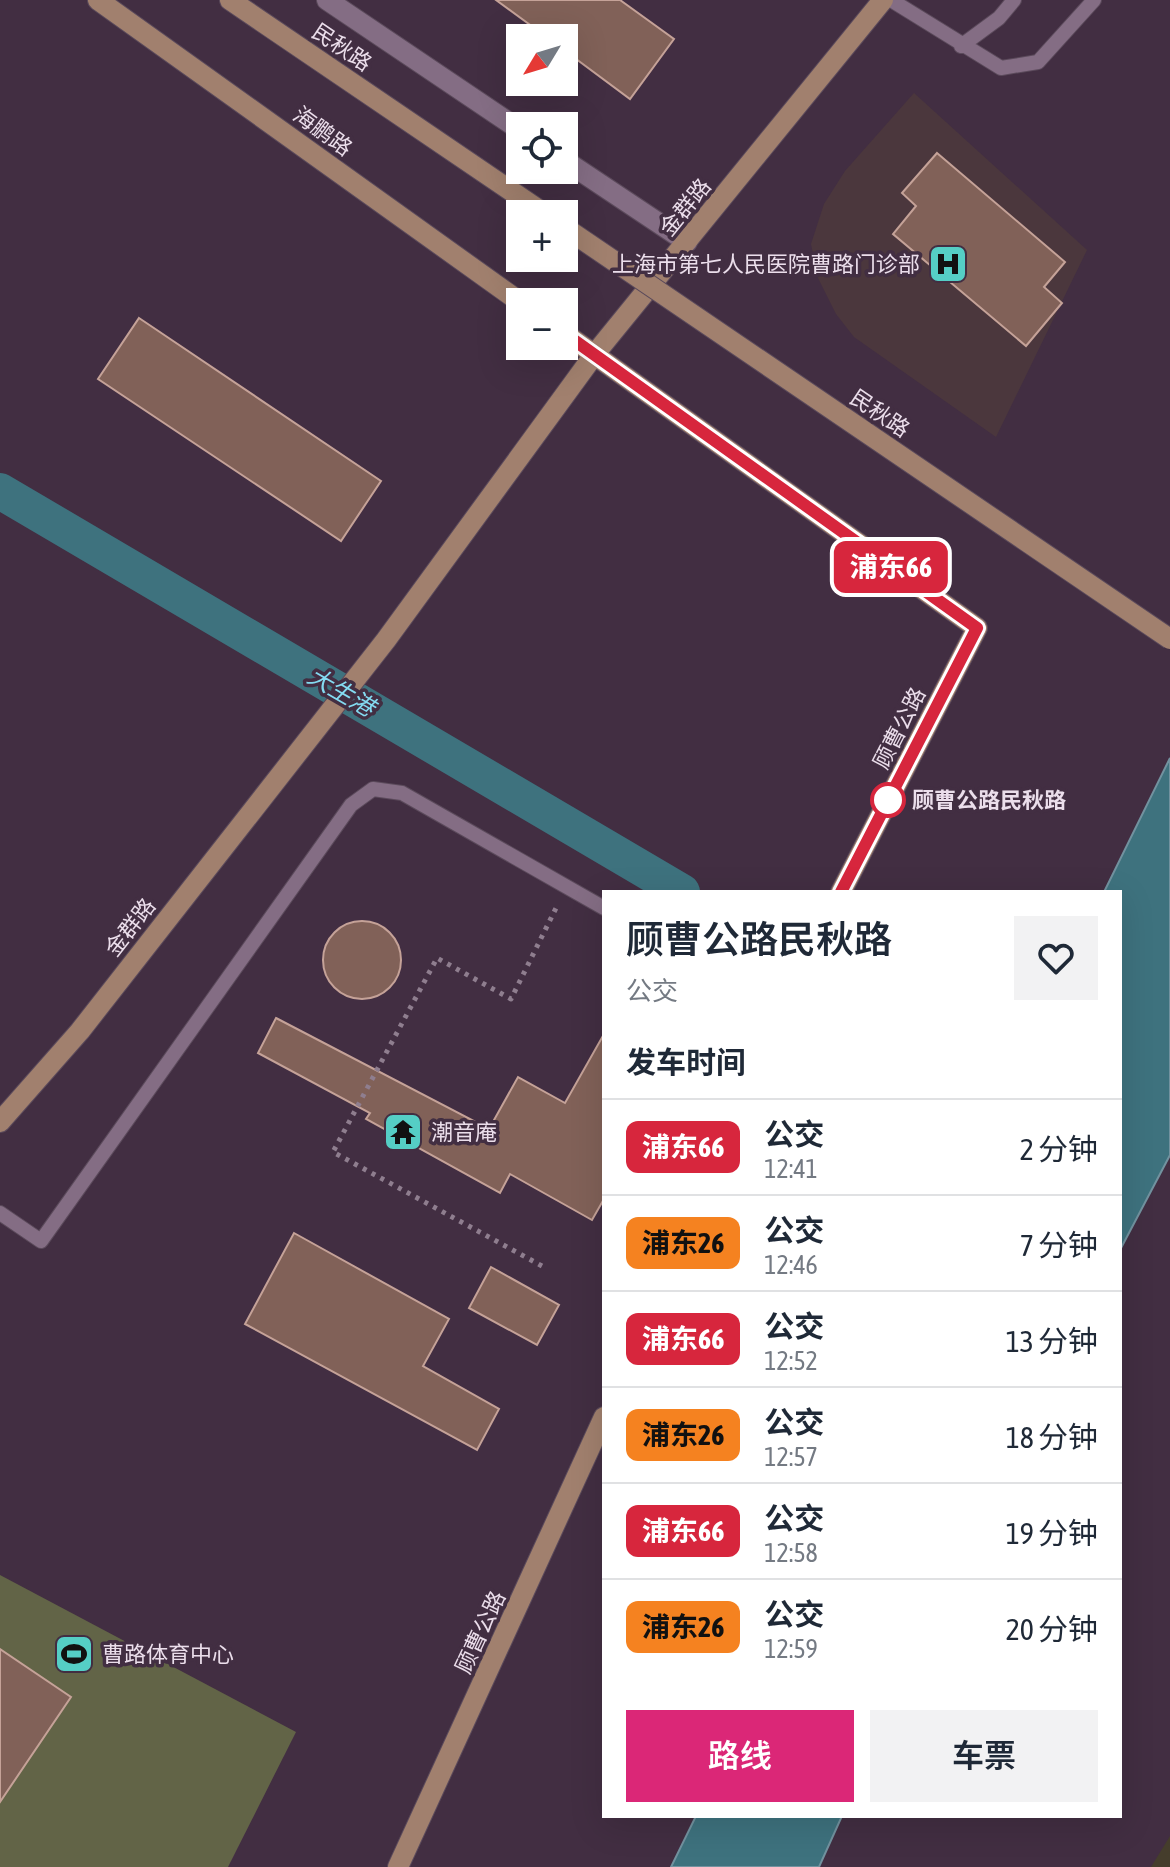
<!DOCTYPE html>
<html lang="zh">
<meta charset="utf-8">
<style>
body{margin:0;font-family:"Asap Condensed","Noto Sans SC",sans-serif;background:#f2f2f3;color:#1f2937;height:100vh;display:flex;flex-direction:column;font-size:30px;white-space:nowrap}
*{box-sizing:border-box;margin:0}
p{font-size:26px;color:#747a83}
.icon{flex:none;width:44px;height:44px;fill:none;stroke:currentColor;stroke-width:2;stroke-linecap:round;stroke-linejoin:round}
.map{position:relative;flex:1;overflow:hidden}
.details{position:absolute;left:602px;top:890px;width:520px;height:928px;display:flex;flex-direction:column;background:#fff;border-radius:0px;box-shadow:0 8px 32px #0002}
.details>*{flex:none}
.badge{padding:0 16px;border-radius:12px;font-size:28px;line-height:52px}
.needle{width:52px;rotate:232deg}
.controls{position:absolute;left:506px;top:24px;display:grid;gap:16px}
.controls a{display:grid;place-items:center;width:72px;height:72px;border-radius:0px;background:#fff;box-shadow:0 8px 32px #0002;font-size:40px}
.map>.badge{position:absolute;translate:-50% -50%;box-shadow:0 0 0 4px #fff}
h2{padding:0 24px;font-size:30px;line-height:72px}
.round{display:grid;place-items:center;flex:none;width:84px;height:84px;border-radius:0px;background:#f2f2f3}
.head{display:flex;align-items:center;justify-content:space-between;height:136px;padding:0 24px}
h1{font-size:38px;font-weight:600;line-height:60px}
.cta{display:flex;gap:16px;margin-top:auto;padding:16px 24px}
.cta a{flex:1;height:92px;border-radius:0px;background:#db2777;color:#fff;font-size:32px;font-weight:600;line-height:92px;text-align:center}
.cta a+a{background:#f2f2f3;color:#1f2937}
ul{padding:0;list-style:none}
li{display:flex;align-items:center;gap:24px;height:96px;padding:0 24px;border-top:2px solid #e0e1e3}
li div{flex:1}
li b{display:block;font-size:30px}
li em{font-style:normal}
li .badge{min-width:88px;font-weight:700;text-align:center}
.map>svg:first-child{display:block}
.industrial{fill:#453d2c}
.medical{fill:#4b373d}
.green{fill:#626447}
.water{fill:#3e727e;stroke:#72929f;stroke-width:2}
.lines{fill:none;stroke-linecap:round;stroke-linejoin:round}
.canal{stroke:#3e727e;stroke-width:36}
.building{fill:#816158;stroke:#c5a298;stroke-width:2}
.lane-casing{stroke:#5b4a5b;stroke-width:16}
.street-casing{stroke:#5b4a5b;stroke-width:22}
.secondary-casing{stroke:#5b4a5b;stroke-width:22}
.path{stroke:#8f7e8f;stroke-width:5;stroke-dasharray:4 6;stroke-linecap:butt}
.lane{stroke:#846d84;stroke-width:14}
.street{stroke:#846d84;stroke-width:20}
.secondary{stroke:#a1806e;stroke-width:20}
.secondary-bridge-casing{stroke:#5b4a5b;stroke-width:22;stroke-linecap:butt}
.secondary-bridge{stroke:#a1806e;stroke-width:20}
.line-casing{stroke:#fff;stroke-width:18}
.line{stroke:#d7263d;stroke-width:12}
.stop-dot{fill:#fff;stroke:#d7263d;stroke-width:4}
.labels{text-anchor:middle;stroke-width:7;stroke-linejoin:round;paint-order:stroke}
.street-label{font-size:22px;fill:#ebdeeb;stroke:#422e42}
.poi-label{font-size:22px;fill:#ebdeeb;stroke:#422e42;text-anchor:start}
.stop-label{font-size:22px;font-weight:bold;fill:#ebdeeb;stroke:#422e42;text-anchor:start}
.water-label{font-size:24px;font-style:italic;fill:#84dbf1;stroke:#422e42}
</style>
<div class="map">
<svg width="1170" height="1867" viewBox="0 0 1170 1867">
<rect width="100%" height="100%" fill="#422e42"/>
<path class="industrial" d="M1170 1836V1867H1151Z"/>
<path class="medical" d="M914 93 1087 250 996 437 854 337 836 314 818 278 811 244 824 204 845 171Z"/>
<path class="green" d="M0 1575 296 1732 228 1867H0Z"/>
<path class="water" d="M1170 758V1155L1120 1250V892H1104Z
M696 1816H842L819 1867H671Z"/>
<g class="lines">
<path class="canal" d="M0 491 682 892"/>
</g>
<path class="building" d="M496 0H620L674 39 630 99 564 50V38H548Z
M937 153 1065 262 1044 287 1062 303 1026 346 893 234 916 206 902 193Z
M139 318 381 481 341 541 98 379Z
M323 960a39 39 0 1 1 78 0a39 39 0 1 1-78 0Z
M276 1018 489 1129 518 1077 565 1103 604 1034V1199L592 1220 510 1174 500 1193 366 1119 370 1113 258 1053Z
M294 1233 449 1319 423 1366 499 1409 477 1450 245 1324Z
M491 1267 559 1305 537 1345 469 1308Z
M0 1649 71 1697 0 1802Z"/>
<g class="lines">
<defs>
<path id="lane" d="M891 0 1001 68 1038 62 1094 0
M961 46 999 18 1014 0
M0 1213 41 1241 351 805 373 789 402 793 604 908"/>
<path id="street" d="M327 0 520 130
M564 160 687 242"/>
<path id="secondary" d="M98 0 520 302
M230 0 545 214
M564 333 977 628 841 892
M0 1122 80 1031 386 640 594 355 883 0
M398 1867 604 1417"/>
</defs>
<use href="#lane" class="lane-casing"/>
<use href="#street" class="street-casing"/>
<use href="#secondary" class="secondary-casing"/>
<path class="path" d="M542 1266 333 1152 437 958 511 999 557 906"/>
<use href="#lane" class="lane"/>
<use href="#street" class="street"/>
<use href="#secondary" class="secondary"/>
<defs>
<path id="secondary-bridge" d="M564 227 1170 639"/>
</defs>
<use href="#secondary-bridge" class="secondary-bridge-casing"/>
<use href="#secondary-bridge" class="secondary-bridge"/>
</g>
<g class="lines">
<defs>
<path id="line" d="M564 333 977 628 841 892"/>
</defs>
<use href="#line" class="line-casing"/>
<use href="#line" class="line"/>
</g>
<defs>
<symbol id="hospital-square" viewBox="-11 -11 22 22"><rect x="-9" y="-9" width="18" height="18" rx="4" fill="#55cec5" stroke="#422e42"/><path d="M-5-5h3v3.5h4V-5h3V5h-3V1.5h-4V5h-3Z" fill="#111"/></symbol>
<symbol id="temple-square" viewBox="-11 -11 22 22"><rect x="-9" y="-9" width="18" height="18" rx="4" fill="#55cec5" stroke="#422e42"/><path d="M0-6L5-2H3V0L6.5 2.5H4V6H1.5V3h-3V6H-4V2.5H-6.5L-3 0V-2H-5Z" fill="#111"/></symbol>
<symbol id="stadium-square" viewBox="-11 -11 22 22"><rect x="-9" y="-9" width="18" height="18" rx="4" fill="#55cec5" stroke="#422e42"/><path d="M0-5a6.5 5 0 1 0 0 10a6.5 5 0 1 0 0-10ZM-3.5-1.8h7v3.6h-7Z" fill="#111"/></symbol>
</defs>
<g fill-rule="evenodd">
<use href="#hospital-square" x="926" y="242" width="44" height="44"/>
<use href="#temple-square" x="381" y="1110" width="44" height="44"/>
<use href="#stadium-square" x="52" y="1632" width="44" height="44"/>
</g>
<circle class="stop-dot" cx="888" cy="800" r="16"/>
<g class="labels">
<g class="street-label">
<text transform="translate(342 47) rotate(34)" y="8">民秋路</text>
<text transform="translate(323 131) rotate(36)" y="8">海鹏路</text>
<text transform="translate(685 207) rotate(-51)" y="8">金群路</text>
<text transform="translate(880 413) rotate(34)" y="8">民秋路</text>
<text transform="translate(899 728) rotate(-63)" y="8">顾曹公路</text>
<text transform="translate(130 927) rotate(-52)" y="8">金群路</text>
<text transform="translate(480 1632) rotate(-65)" y="8">顾曹公路</text>
</g>
<g class="poi-label">
<text x="920" y="272" text-anchor="end">上海市第七人民医院曹路门诊部</text>
<text x="431" y="1140">潮音庵</text>
<text x="102" y="1662">曹路体育中心</text>
</g>
<g class="stop-label">
<text x="912" y="808">顾曹公路民秋路</text>
</g>
<g class="water-label">
<text transform="translate(341 692) rotate(30)" y="8">大生港</text>
</g>
</g>
</svg>
<div class="controls">
<a><svg class="needle" viewBox="-14 -14 28 28"><path d="M0-13l5 13h-10z" fill="#e53935"/><path d="M0 13l5-13h-10z" fill="#747a83"/></svg></a>
<a><svg class="icon" aria-label="locate" viewBox="0 0 24 24"><circle cx="12" cy="12" r="6"/><path d="M12 2v4M12 18v4M2 12h4M18 12h4"/></svg></a>
<a>+</a>
<a>−</a>
</div>
<b class="badge" style="left:891px;top:567px;background:#d7263d;color:#fff">浦东66</b>
<section class="details">
<div class="head"><div><h1>顾曹公路民秋路</h1><p>公交</p></div><a class="round"><svg class="icon" aria-label="heart" viewBox="0 0 24 24"><path d="M12 20l-8-8c-3-5 5-10 8-4 3-6 11-1 8 4z"/></svg></a></div>
<h2>发车时间</h2>
<ul>
<li><span class="badge" style="background:#d7263d;color:#fff">浦东66</span><div><b>公交</b><p>12:41</p></div><em>2 分钟</em></li>
<li><span class="badge" style="background:#f58220;color:#111">浦东26</span><div><b>公交</b><p>12:46</p></div><em>7 分钟</em></li>
<li><span class="badge" style="background:#d7263d;color:#fff">浦东66</span><div><b>公交</b><p>12:52</p></div><em>13 分钟</em></li>
<li><span class="badge" style="background:#f58220;color:#111">浦东26</span><div><b>公交</b><p>12:57</p></div><em>18 分钟</em></li>
<li><span class="badge" style="background:#d7263d;color:#fff">浦东66</span><div><b>公交</b><p>12:58</p></div><em>19 分钟</em></li>
<li><span class="badge" style="background:#f58220;color:#111">浦东26</span><div><b>公交</b><p>12:59</p></div><em>20 分钟</em></li>
</ul>
<div class="cta"><a>路线</a><a>车票</a></div>
</section>
</div>
